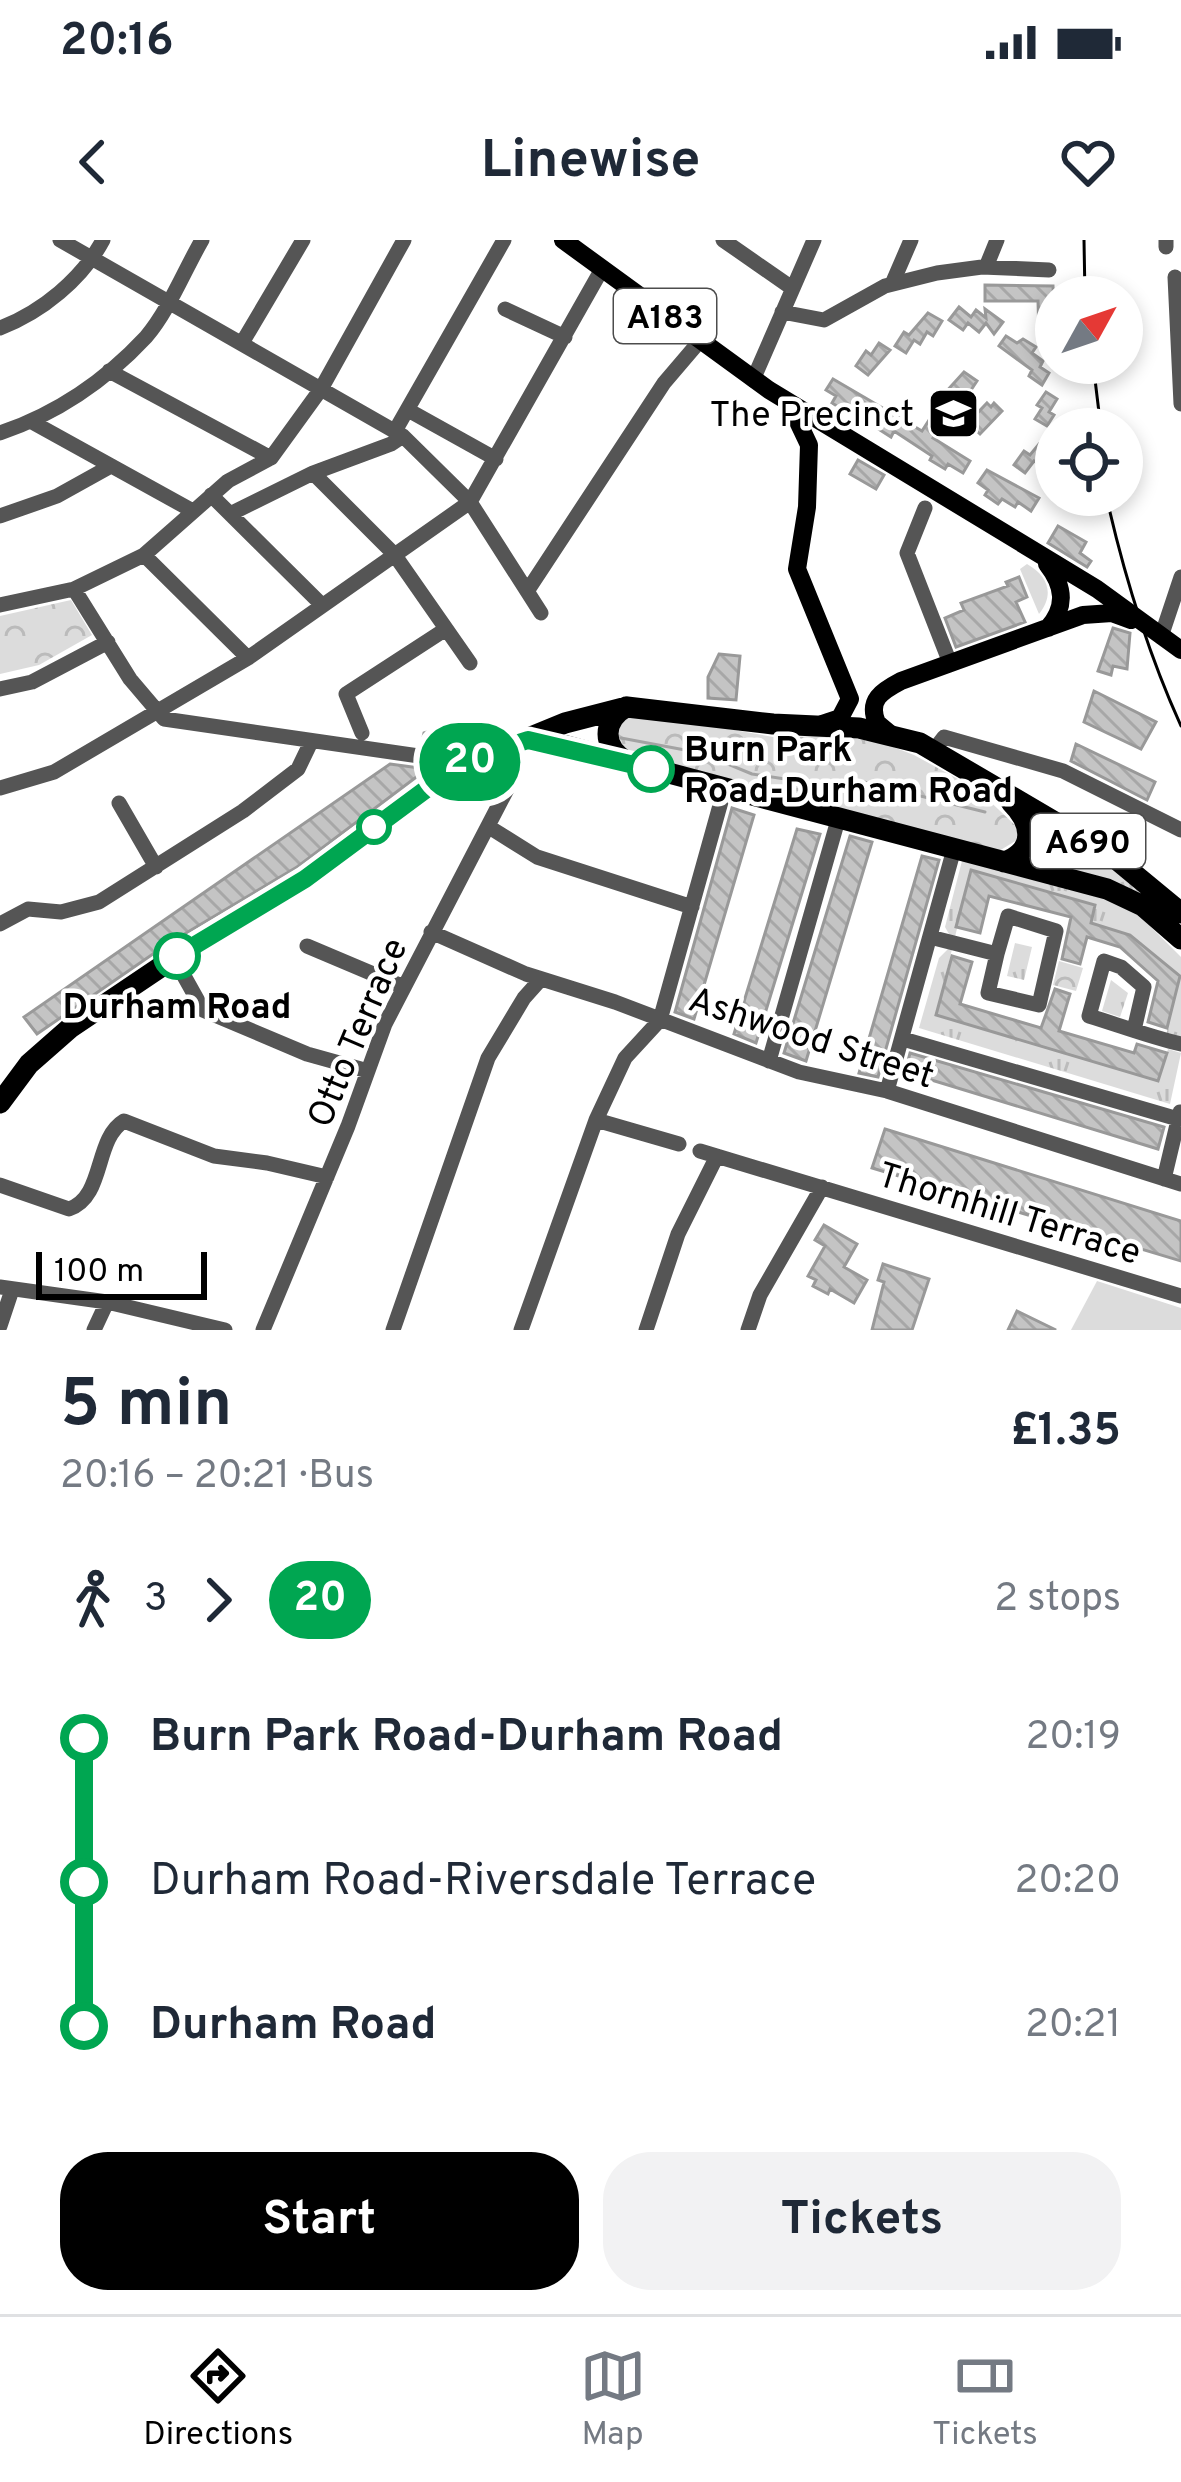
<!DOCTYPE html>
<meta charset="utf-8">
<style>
body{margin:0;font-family:Overpass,sans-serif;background:#f2f2f3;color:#1f2937;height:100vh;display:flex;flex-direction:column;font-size:45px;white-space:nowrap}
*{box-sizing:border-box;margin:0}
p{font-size:39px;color:#747a83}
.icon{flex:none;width:66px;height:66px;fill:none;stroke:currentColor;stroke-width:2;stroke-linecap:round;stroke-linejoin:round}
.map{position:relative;height:1090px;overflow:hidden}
.side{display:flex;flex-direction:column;background:#fff;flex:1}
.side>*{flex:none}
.badge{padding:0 24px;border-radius:39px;font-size:42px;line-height:78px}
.needle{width:78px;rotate:50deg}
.buttons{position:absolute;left:1035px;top:36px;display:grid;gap:24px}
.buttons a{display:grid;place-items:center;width:108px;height:108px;border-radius:50%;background:#fff;box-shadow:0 6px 18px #0003;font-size:60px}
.scale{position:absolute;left:36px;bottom:30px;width:171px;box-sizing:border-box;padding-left:12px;border:6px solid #000;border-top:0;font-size:33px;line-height:42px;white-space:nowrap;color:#000;-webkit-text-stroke:9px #fff;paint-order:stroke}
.map>.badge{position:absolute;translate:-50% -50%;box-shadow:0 0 0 6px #fff}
.legs{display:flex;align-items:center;gap:18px;height:132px;padding:0 60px;font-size:39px}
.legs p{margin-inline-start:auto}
.headline{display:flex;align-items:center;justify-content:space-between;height:204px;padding:0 60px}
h1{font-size:66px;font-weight:700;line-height:90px}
.action{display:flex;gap:24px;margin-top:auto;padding:24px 60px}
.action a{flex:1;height:138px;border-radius:48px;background:#000;color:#fff;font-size:48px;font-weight:700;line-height:138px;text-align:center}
.action a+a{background:#f2f2f3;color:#1f2937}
ul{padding:0 60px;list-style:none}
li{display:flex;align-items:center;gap:42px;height:144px;font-size:45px}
li i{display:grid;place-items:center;width:18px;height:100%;margin:0 15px;background:currentColor}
li i::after{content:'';width:30px;height:30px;margin:-15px;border:9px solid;border-radius:50%;background:#fff}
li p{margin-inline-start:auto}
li:first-child i{background:linear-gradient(#0000 50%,currentColor 0)}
li:last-child i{background:linear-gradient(currentColor 50%,#0000 0)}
.status{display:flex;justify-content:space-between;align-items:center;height:84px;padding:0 60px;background:#fff;direction:ltr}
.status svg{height:33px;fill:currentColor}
header{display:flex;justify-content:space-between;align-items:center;height:156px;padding:0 60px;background:#fff;font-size:54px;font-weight:700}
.tabs{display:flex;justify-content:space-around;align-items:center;height:168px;border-top:3px solid #e0e1e3;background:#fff;font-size:33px;color:#747a83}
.tabs a{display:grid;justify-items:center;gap:6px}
.tabs .on{color:#000}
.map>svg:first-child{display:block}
.grass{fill:url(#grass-tufts)}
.park{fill:url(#park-crowns)}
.pitch{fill:#dcdcdc}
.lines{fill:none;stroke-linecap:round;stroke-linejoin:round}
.stream{stroke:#a3a3a3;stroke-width:3}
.building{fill:url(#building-back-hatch);stroke:#999;stroke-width:3}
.minor{stroke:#555;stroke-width:15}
.major{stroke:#000;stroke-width:18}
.highway{stroke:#000;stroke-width:21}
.tram{stroke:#000;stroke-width:3}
.line-1-casing{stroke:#fff;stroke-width:27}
.line-1{stroke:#00a651;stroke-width:18}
.stop-1-dot{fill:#fff;stroke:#00a651;stroke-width:6}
.labels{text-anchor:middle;stroke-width:9;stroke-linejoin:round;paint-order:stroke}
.shield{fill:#fff;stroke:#4c4c4c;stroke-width:3}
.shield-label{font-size:33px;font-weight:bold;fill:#000}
.poi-label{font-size:36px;fill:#000;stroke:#fff;text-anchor:end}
.stop-label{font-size:36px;font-weight:bold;fill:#000;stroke:#fff;text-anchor:start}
.street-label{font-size:36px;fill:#000;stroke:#fff}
</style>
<div class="status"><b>20:16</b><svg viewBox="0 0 49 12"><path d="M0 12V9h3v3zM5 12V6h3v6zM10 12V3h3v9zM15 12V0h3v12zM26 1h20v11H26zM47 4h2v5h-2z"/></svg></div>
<header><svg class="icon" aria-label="back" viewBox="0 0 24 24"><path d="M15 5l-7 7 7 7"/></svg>Linewise<svg class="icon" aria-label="heart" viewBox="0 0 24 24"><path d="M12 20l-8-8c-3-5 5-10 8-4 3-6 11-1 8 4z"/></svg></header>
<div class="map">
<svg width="1181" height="1090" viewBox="0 0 1181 1090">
<defs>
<pattern id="grass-tufts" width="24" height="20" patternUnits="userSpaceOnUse" patternTransform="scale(3)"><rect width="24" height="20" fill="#dcdcdc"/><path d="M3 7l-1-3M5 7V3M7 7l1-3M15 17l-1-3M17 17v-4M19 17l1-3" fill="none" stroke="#bbb"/></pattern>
<pattern id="park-crowns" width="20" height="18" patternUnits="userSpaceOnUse" patternTransform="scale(3)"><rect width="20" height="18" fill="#dcdcdc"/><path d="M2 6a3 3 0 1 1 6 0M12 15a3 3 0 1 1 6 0" fill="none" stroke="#bbb"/></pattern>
<pattern id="building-back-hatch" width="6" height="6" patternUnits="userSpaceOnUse" patternTransform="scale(3)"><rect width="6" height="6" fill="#c4c4c4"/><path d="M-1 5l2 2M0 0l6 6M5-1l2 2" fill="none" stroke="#a7a7a7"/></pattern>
</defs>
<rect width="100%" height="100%" fill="#fff"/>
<path class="grass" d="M1027 324C1048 336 1055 354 1039 374L1020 329Z
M1057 588 1145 649 1141 656 1036 621Z
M963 617 1106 657 1137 673 1181 717V804L1165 800 1180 736 1130 695 1090 683 1095 664 971 631 936 775 1158 841 1168 809 1181 813 1170 864 919 788 939 718 954 703 945 687Z
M1015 703 1032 707 1024 740 1007 736Z
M1111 740 1128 753 1120 777 1102 771Z"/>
<path class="park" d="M71 360 92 395 39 425 0 434V376Z
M628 477 694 483 779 498 833 495 883 503 914 515 978 550 1018 588 1017 600 999 611 725 541 626 510 618 505 617 485Z
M1059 721 1083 728 1076 751 1053 745Z"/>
<path class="pitch" d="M1097 1041 1181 1068V1090H1071Z"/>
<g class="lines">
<path class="stream" d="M621 498 701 513 752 534 805 542 860 541 985 572"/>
</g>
<path class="building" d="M985 45 1053 46 1055 94 1039 95 1038 61H985Z
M959 67 971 77 976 70 986 78 985 69 1003 82 994 94 986 83 979 92 968 83 963 90 949 80Z
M928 73 942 81 933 96 927 92 920 104 914 100 906 113 895 106 904 92 909 95Z
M1006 96 1017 103 1023 99 1036 107 1032 113 1043 121 1040 127 1049 133 1042 145 1029 136 1032 130 999 106Z
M879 103 890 110 868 135 856 126 866 111 871 115Z
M964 132 977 141 969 153 965 151 933 198 970 221 963 233 948 224 945 229 930 220 932 216 894 191 891 197 877 188 881 182 855 166 850 174 832 163 836 156 826 150 833 139 922 191 938 166 933 162 940 151 944 154Z
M1046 152 1057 159 1049 172 1054 175 1047 186 1035 179 1042 168 1037 165Z
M987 163 991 167 994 163 1002 171 980 194 968 183Z
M1039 204 1050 212 1041 225 1034 221 1025 233 1014 225 1024 211 1030 215Z
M858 220 884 235 876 249 850 234Z
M987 230 1039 258 1031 271 1018 262 1015 267 1002 259 998 264 985 255 988 250 978 243Z
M1058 286 1086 302 1080 313 1091 321 1087 327 1048 303Z
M1019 337 1027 357 1016 362 1025 382 956 407 945 378 964 370 961 363 1008 346 1006 342Z
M1113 388 1130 393 1127 429 1113 426 1111 435 1098 431Z
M719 414 740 416 736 460 708 458V437Z
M1094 451 1156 482 1141 509 1084 482Z
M465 480 467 486 471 484 478 502 457 507 422 502 424 493Z
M1076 504 1155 542 1147 560 1071 521Z
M390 524 427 529 297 627 166 705 37 794 24 777Z
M732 568 754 575 694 779 675 772Z
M797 589 820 594 756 803 734 794Z
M850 596 872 602 806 821 784 813Z
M922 616 939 620 878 837 859 833Z
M971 630 1095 665 1091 683 1130 695 1180 736 1167 788 1148 782 1158 741 1120 707 1087 697 1080 724 1062 719 1071 677 989 656 980 693 956 687Z
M952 716 972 722 960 764 1041 788 1055 749 1070 754 1059 791 1134 813 1137 804 1167 813 1158 841 936 775Z
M910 813 1164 887 1158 909 905 832Z
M885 889 1181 981V1021L872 928Z
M824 985 857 1004 844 1027 867 1040 854 1063 830 1049 828 1054 813 1046 816 1040 808 1036 825 1006 815 1000Z
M883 1024 929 1039 912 1090H872L884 1042 878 1040Z
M1017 1071 1056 1090H1008Z"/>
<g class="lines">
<path class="minor" d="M60 0 403 196 470 262 541 373
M723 0 792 48
M1166 7V0
M986 27 997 0
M1175 37 1181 164
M892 44 911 0
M505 69 565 97
M782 72 824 80 885 46 937 33 982 27 1049 30
M0 88C42 72 82 39 103 0
M242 103 303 0
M109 131 271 218
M753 140 814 0
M408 170 496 219
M32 182 193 271
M395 191 504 0
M0 193C56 174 105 141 146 97 169 70 184 31 202 0
M313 233 394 314 470 423
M211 255 322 365
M925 268 907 313 950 423
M230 274 313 233 391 204 403 196
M0 276 57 256 111 226
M144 315 248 418
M74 349 130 439 164 479 467 523
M528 350 664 143 699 102
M0 365 74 349 144 315 228 241 271 218 321 149 404 0
M1161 397 1181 337
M0 449 32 442 108 402
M362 493 346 454 446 389
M934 510 944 497 1063 531 1181 590
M0 548 54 532 248 418 470 262 602 29
M119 563 156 627
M489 587 537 617 692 667
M0 684 28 669 61 672 99 662 243 571 298 529 311 502
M431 692 526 734 615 762 799 832 887 851 1181 944
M930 697 997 714 988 753 1039 765 1056 691 1008 676 997 714
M307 706 404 747
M174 718 203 770 307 814 368 831
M1134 790 1144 747 1121 727 1104 721 1089 776C1119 785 1150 797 1181 804
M903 799 1178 879
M769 821 838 580
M887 851 954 609
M596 880 679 904
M700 911 1181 1056
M1164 939 1180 872
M0 945 69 969C105 957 94 899 124 881L214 916 267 923 327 937
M0 1047 107 1062 225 1090
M0 1086 12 1050
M94 1090 107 1062
M263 1090 348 886 385 784 515 534 505 507
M393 1090 488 818 524 758 541 739
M521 1090 596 880 625 818 660 780 724 551
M646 1090 678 994 717 916
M748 1090 760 1055 822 947"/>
<path class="major" d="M563 0 769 150 1097 349 1181 410
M791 167 809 205 807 267 797 329 850 459 840 478 822 484
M1047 324C1064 346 1067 366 1048 388
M889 493 877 483C867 460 882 451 901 441L1083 375 1112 373 1131 380"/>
<path class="highway" d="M528 499 559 504 1107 649 1143 666 1181 699
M626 521C602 507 602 481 626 467
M1004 622C1037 610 1032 583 1011 562
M0 863 29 824 70 788 174 718 305 639 439 539 467 523 565 483 627 467 773 484 859 488 920 503 1111 615 1181 673"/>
<path class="tram" d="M1084 0 1085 57
M1093 123 1101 189
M1106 255C1124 335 1147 411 1181 486"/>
</g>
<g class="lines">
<defs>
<path id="line-1" d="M177 716 305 639 440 539 506 507 528 500 651 529"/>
</defs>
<use href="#line-1" class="line-1-casing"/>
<use href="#line-1" class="line-1"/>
</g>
<defs>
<symbol id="university-square" viewBox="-11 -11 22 22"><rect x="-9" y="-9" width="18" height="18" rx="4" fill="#000" stroke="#fff"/><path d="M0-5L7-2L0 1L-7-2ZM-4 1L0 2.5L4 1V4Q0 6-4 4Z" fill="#fff"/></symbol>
</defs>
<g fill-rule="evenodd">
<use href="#university-square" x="924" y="144" width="59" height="59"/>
</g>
<g class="stop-1-dot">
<circle cx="651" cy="529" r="21"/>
<circle cx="374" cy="587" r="15"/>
<circle cx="177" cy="716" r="21"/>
</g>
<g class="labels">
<g class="shield">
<rect x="614" y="49" width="102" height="54" rx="9"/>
<rect x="1031" y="574" width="114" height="54" rx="9"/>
</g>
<g class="shield-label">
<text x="665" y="88">A183</text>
<text x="1088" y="613">A690</text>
</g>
<g class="poi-label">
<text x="914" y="186">The Precinct</text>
</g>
<g class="stop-label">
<text x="684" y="521">Burn Park<tspan x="684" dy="41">Road-Durham Road</tspan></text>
<text x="177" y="778" text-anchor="middle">Durham Road</text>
</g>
<g class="street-label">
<text transform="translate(356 792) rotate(-67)" y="13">Otto Terrace</text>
<text transform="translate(812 796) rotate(18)" y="13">Ashwood Street</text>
<text transform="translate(1010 972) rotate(17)" y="13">Thornhill Terrace</text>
</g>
</g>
</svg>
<div class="buttons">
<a><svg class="needle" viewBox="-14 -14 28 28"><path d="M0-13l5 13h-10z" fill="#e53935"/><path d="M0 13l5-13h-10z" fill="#747a83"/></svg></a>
<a><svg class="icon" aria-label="locate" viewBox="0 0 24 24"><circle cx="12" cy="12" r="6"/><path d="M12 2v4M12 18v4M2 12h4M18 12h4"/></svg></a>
</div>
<div class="scale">100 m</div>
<b class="badge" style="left:470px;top:522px;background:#00a651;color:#fff">20</b>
</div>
<section class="side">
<div class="headline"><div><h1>5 min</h1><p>20:16 – 20:21 · Bus</p></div><b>£1.35</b></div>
<div class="legs"><svg class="icon" aria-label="walk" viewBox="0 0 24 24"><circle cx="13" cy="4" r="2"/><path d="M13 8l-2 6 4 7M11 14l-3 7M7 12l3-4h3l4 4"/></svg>3<svg class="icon" aria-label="forward" viewBox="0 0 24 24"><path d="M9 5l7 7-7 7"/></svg><b class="badge" style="background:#00a651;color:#fff">20</b><p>2 stops</p></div>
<ul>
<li><i style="color:#00a651"></i><b>Burn Park Road-Durham Road</b><p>20:19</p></li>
<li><i style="color:#00a651"></i><span>Durham Road-Riversdale Terrace</span><p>20:20</p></li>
<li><i style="color:#00a651"></i><b>Durham Road</b><p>20:21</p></li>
</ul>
<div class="action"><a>Start</a><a>Tickets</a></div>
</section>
<nav class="tabs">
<a class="on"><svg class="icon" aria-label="directions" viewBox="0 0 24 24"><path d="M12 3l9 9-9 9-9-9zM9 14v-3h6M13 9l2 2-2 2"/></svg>Directions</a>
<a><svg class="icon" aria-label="map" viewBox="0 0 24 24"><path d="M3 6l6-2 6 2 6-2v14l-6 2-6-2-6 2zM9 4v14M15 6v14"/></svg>Map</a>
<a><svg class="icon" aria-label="tickets" viewBox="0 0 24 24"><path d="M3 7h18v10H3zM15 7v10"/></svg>Tickets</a>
</nav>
